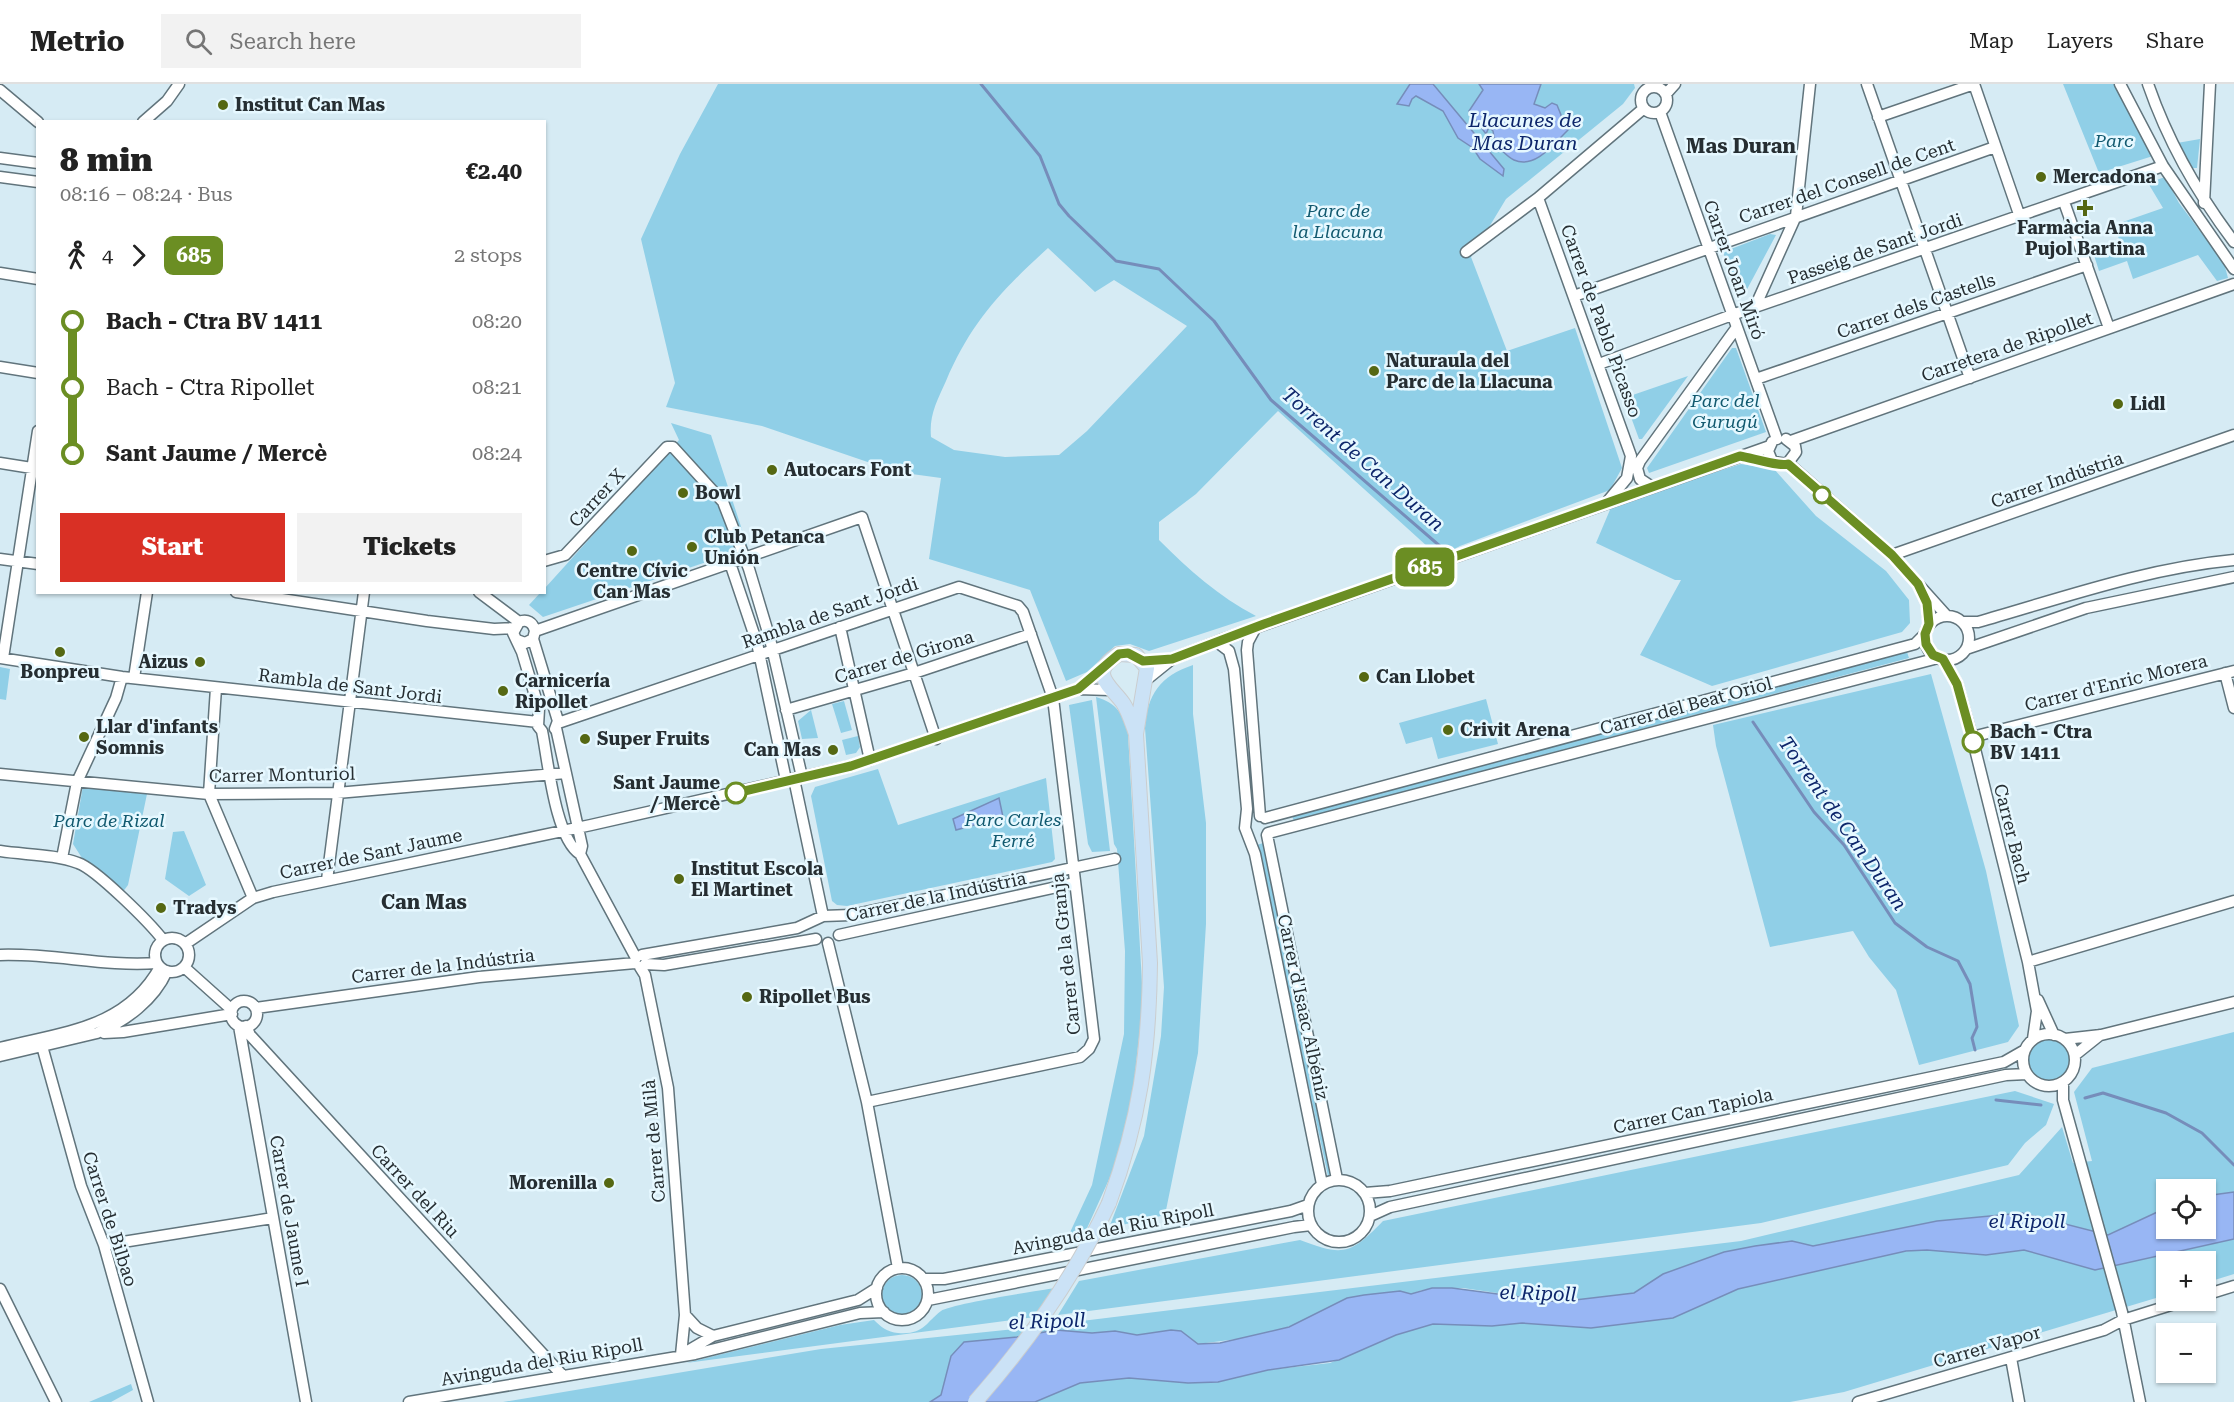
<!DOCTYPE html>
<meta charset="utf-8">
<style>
body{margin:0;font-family:"Roboto Serif",serif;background:#f2f2f2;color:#222;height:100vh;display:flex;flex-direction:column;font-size:22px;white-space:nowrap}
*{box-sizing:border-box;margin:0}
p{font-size:20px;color:#767676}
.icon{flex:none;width:33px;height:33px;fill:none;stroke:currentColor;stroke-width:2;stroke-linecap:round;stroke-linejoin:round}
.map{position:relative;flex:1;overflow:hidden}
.drawer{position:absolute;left:36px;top:36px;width:510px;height:474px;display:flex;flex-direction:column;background:#fff;border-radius:0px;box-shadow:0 2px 4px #0004}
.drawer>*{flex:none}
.badge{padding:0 12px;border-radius:9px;font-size:21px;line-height:39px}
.fabs{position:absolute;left:2156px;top:1095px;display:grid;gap:12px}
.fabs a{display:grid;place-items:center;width:60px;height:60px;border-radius:0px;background:#fff;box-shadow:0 2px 4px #0004;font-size:30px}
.map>.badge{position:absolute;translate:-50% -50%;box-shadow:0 0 0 3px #fff}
.legs{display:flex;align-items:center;gap:9px;height:66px;padding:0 24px;font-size:20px}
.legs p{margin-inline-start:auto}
.headline{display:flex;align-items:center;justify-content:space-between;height:102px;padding:0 24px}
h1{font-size:33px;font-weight:800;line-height:45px}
.primary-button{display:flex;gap:12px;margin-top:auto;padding:12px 24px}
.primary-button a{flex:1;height:69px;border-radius:0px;background:#d93025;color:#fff;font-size:24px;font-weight:800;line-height:69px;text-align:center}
.primary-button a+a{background:#f2f2f2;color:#222}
ul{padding:0 24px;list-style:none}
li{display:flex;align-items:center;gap:21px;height:66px;font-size:22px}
li i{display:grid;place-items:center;width:9px;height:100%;margin:0 8px;background:currentColor}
li i::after{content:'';width:15px;height:15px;margin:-8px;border:4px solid;border-radius:50%;background:#fff}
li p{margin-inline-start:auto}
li:first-child i{background:linear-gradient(#0000 50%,currentColor 0)}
li:last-child i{background:linear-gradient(currentColor 50%,#0000 0)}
header{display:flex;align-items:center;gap:36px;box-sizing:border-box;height:84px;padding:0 30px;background:#fff;border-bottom:2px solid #e0e0e0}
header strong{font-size:28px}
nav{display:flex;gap:33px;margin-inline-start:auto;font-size:21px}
.search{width:420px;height:54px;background:#f2f2f2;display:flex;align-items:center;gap:15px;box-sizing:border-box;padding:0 21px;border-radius:0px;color:#767676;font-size:22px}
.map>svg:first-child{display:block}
.green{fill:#90cfe7;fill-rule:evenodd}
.water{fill:#98b6f4;stroke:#768dba;stroke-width:1.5}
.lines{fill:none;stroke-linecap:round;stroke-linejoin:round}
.stream{stroke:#768dba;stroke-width:3}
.minor-casing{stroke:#61747c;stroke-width:13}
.major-casing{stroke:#cbcdce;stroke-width:16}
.minor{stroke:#fff;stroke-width:10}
.major{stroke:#cbe2f6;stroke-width:14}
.major-bridge-casing{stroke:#cbcdce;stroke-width:16;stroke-linecap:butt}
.major-bridge{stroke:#cbe2f6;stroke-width:14}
.line-1-casing{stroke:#fff;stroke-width:14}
.line-1{stroke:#6b8e23;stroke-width:9}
.poi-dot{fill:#556813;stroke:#e6f8ff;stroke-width:2}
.stop-1-dot{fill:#fff;stroke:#6b8e23;stroke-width:3}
.labels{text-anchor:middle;stroke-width:5;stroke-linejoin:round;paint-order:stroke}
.poi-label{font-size:18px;font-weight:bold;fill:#262e32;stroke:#e6f8ff;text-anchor:start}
.park-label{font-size:18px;font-style:italic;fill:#11596f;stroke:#e6f8ff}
.street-label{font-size:18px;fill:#262e32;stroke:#e6f8ff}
.stop-label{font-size:18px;font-weight:bold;fill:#262e32;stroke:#e6f8ff;text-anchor:start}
.water-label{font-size:20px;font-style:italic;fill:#0d266b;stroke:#e6f8ff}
.neighbourhood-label{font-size:20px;font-weight:bold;fill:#262e32;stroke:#e6f8ff}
</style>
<header>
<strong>Metrio</strong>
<div class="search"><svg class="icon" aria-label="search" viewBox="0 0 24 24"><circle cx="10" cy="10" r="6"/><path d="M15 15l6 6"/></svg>Search here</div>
<nav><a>Map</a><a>Layers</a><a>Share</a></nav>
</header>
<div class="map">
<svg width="2234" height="1318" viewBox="0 0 2234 1318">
<rect width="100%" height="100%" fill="#d6ebf4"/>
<path class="green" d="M718 0H1634L1635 4 1623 20 1506 115 1471 173 1507 267 1575 244 1622 384 1610 406 1460 462 1439 473 1278 327 1196 410 1159 438V456C1189 486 1218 512 1256 532L1149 567 1130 560 1115 562 1087 588 1066 597 1030 506 929 475 941 394 897 388 762 342 666 323 675 299 641 155 680 70ZM1048 164 1095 208 1114 196 1187 242 1087 347 1059 371 1005 373 954 366 931 353C929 331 937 317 946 297 971 238 1002 206 1048 164Z
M2063 0H2114L2153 72 2099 89Z
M2200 55 2197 84H2188L2177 59Z
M2165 93 2179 119 2224 179 2228 194 2217 197 2198 171 2133 195 2127 177 2099 187 2093 168 2120 158 2114 141 2163 124 2148 99Z
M1770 150 1776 151 1744 211H1739L1723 168Z
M1732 264H1736L1766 348 1649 389 1647 384Z
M1688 292 1642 355H1639L1624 314Z
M671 339 711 351 748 464 543 533 529 521 540 509 544 508 545 504 679 356Z
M1741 380 1774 385 1816 432 1886 487 1909 516 1910 539 1902 548 1712 602 1640 571 1681 496H1675L1596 459 1612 421Z
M1907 568 1909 574 1294 737 1292 732Z
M1193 581V630L1206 739V840L1198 969 1165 1131 1109 1144 1144 1052 1161 952 1164 903 1145 644C1147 611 1160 592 1193 581Z
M0 583 10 585 6 616 0 615Z
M1931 590 1986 787 2019 942 2008 958 1919 981 1896 906 1869 873 1853 847 1770 863 1716 662 1713 641Z
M1096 613C1117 619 1123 630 1128 650L1143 917 1132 1017 1116 1080 1083 1153 1066 1157 1092 1101 1124 950 1125 867 1117 765 1114 760Z
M1486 615 1498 660 1438 675 1432 653 1406 660 1399 639Z
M1092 616 1110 767 1092 768 1088 760 1069 621Z
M844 617 852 646 841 649 832 620Z
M811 626 818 654 802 655 798 637Z
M858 652 860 663 856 669 846 671 842 656Z
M878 685 898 741 1046 694 1055 775 1052 778 847 822 837 821 832 817 811 712 815 703Z
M83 702 147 710 128 801 122 809 82 774 73 760Z
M184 747 206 801 189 812 165 795 173 748Z
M1266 758 1334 1092H1328L1257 761Z
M2234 948V1108L2205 1112V1106H2166V1124L2108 1151 2022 1129 1937 1137 1813 1162 1792 1157 1724 1168 1663 1190 1634 1209 1558 1218 1463 1204 1422 1206 1411 1210 1400 1207 1347 1214 1299 1239 1261 1252 1198 1260 1181 1247 1137 1251 1115 1247 1092 1249 1056 1246 1017 1253 951 1272 941 1311 930 1318H503L821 1265 1015 1245 1741 1157 2019 1091 2062 1043 2073 1079 2092 1077 2074 1008 2092 984Z
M2028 976a21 21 0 1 1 42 0a21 21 0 1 1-42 0Z
M2015 1007 2054 1020 2046 1041 2025 1059 2008 1081 1761 1139 1058 1231 1079 1197 1300 1156C1344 1173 1351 1170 1383 1137Z
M2234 1155V1190L2205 1199V1178H2166V1211L1844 1308 1790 1318H1035L1080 1299 1129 1294 1188 1299 1218 1298 1268 1286 1330 1279 1396 1251 1433 1240 1492 1242 1522 1239 1591 1244 1673 1234 1738 1205 1896 1168 1927 1166 1986 1171 2024 1166 2095 1186Z
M882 1211a20 20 0 1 1 40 0a20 20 0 1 1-40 0Z
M1055 1204 1035 1233 686 1279 840 1241 874 1236C881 1243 887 1248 898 1249 924 1251 925 1239 941 1227 951 1220 1037 1207 1055 1204Z
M131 1300 133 1306 111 1318H89Z"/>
<path class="water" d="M1410 0H1433L1504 85 1503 92 1480 75 1473 64 1458 54 1443 27 1416 12 1412 15 1409 22 1397 20Z
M1479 0H1541L1534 20 1545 24 1552 19 1557 21 1561 31V40H1570V44C1556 57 1536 86 1514 76 1507 73 1500 64 1495 60L1493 47 1489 43 1486 50 1469 27 1483 6Z
M999 714 1003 733 956 746 953 735Z
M2234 1108V1155L2095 1186 2024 1166 1986 1171 1927 1166 1906 1167 1738 1205 1673 1234 1591 1244 1522 1239 1492 1242 1433 1240 1396 1251 1339 1276 1268 1286 1218 1298 1188 1299 1129 1294 1080 1299 1035 1318H930L941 1311 951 1272 964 1258 1017 1253 1056 1246 1092 1249 1115 1247 1137 1251 1171 1246 1181 1247 1198 1260 1220 1259 1289 1243 1347 1214 1364 1211 1400 1207 1411 1210 1432 1204H1452L1558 1218 1634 1209 1663 1190 1724 1168 1755 1162 1792 1157 1813 1162 1937 1137 2022 1129 2108 1151 2166 1124V1144H2205V1112Z"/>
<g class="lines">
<path class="stream" d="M981 0 1040 72 1059 120 1069 132 1116 177 1159 185 1214 237 1271 316 1441 463
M1753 638 1814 728 1844 761 1895 839 1927 863 1958 877 1970 900 1977 943 1972 954 1975 966
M2085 1014 2103 1009 2166 1029 2202 1049 2234 1081
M1996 1016 2041 1021"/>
<defs>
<path id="minor" d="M1867 0 1970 294
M1974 0 2020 133
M2120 0 2163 82 2234 185
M2148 0C2168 58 2197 109 2234 158
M1641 16a13 13 0 1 1 26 0a13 13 0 1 1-26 0Z
M0 6 38 38
M1666 10 1675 0
M1660 28 1777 355
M1878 33 1974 0
M143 38 167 17 179 0
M0 74 38 79
M0 93 38 98
M1538 114 1631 372 1627 394 1608 417
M2064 118 2109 244
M2204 119 2210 0
M1466 168 1538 114 1643 25
M0 189 38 195
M1574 212 1995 63
M1755 223 1796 132 1810 0
M1599 280 1732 231 2163 82
M0 283 38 289
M1756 295 2087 181
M1791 357 2234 200
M1744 373 1787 380 1796 368 1795 362 1786 355
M1772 377 1768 367 1772 358
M0 379 38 385
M1788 379 1892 471 1946 531
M1652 403 1640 395 1637 384 1640 377 1737 243
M1892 471 2234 351
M0 475 38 480
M544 477 565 471 667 363H673L723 418 749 485 770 555 802 693
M730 479 757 559 786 696
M236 508 427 537 494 545 514 544
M479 508 519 538
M1922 508 1927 519 1929 540
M1925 554a22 22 0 1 1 44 0a22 22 0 1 1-44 0Z
M1962 538H1978C2062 514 2147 484 2234 476
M840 543 870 676
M1256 543 1248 558 1247 566 1260 732
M535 547 862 433 936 655
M533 555 558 637 555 645
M517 556 525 559 533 555 535 547C533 538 527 535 519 538L513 549 522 568 539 625 538 642 542 647C548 676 555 754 580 770L636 874
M1217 558 1229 567 1234 585 1247 725 1245 744 1255 770 1322 1100
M1966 565 2086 524 2234 493
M0 574 122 593 538 638
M3 574 38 347
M1943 575 1957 600 1972 653 2028 878 2037 927 2033 955
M2225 589 2234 624
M134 594 147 508
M1146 596 1172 575 1221 556 1770 362
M216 604 209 710 253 814
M1078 605 1110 606
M786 626 914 589 1031 550
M558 639 959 503 1018 522 1023 528 1053 614 1094 955 1089 965 1080 973 867 1018
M556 644 582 762 580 770
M1972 653 2234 587
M0 690 209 710 337 709 566 689
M794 695 823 832
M1265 734 1915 560 1925 550
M1268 749 1938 574
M1267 751 1337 1095
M0 767C25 771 54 770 78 779 96 785 150 839 163 856
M62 774 77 698 116 614 122 593
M327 796 364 508
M839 851 1075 799
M155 871a17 17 0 1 1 34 0a17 17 0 1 1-34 0Z
M828 859 867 1018 898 1184
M185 860 253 814 273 808 591 741 851 682 1078 605 1106 582
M0 871C53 869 104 883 157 879
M642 871 797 844 823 832 851 831 1115 775
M2028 878 2234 817
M645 880 664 881 816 855
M184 883 232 926
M640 883 645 891 668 1004 685 1231 681 1271
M2038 916 2054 951
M231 930a13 13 0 1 1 26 0a13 13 0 1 1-26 0Z
M256 924 479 893 635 879
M239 942 306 1318
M246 942 250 951 562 1291
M104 949 123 948 232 930
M2023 976a26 26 0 1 1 52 0a26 26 0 1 1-52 0Z
M2065 955 2101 951 2234 918
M42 962 81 1102 104 1161 148 1318
M0 964C62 948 126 945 160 883
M2075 971 2100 951
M0 972 97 949C126 937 154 916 167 887
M2063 998V1016L2122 1228 2140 1318
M1308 1127a31 31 0 1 1 62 0a31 31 0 1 1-62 0Z
M1365 1109 1390 1107 2004 978 2025 966
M1370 1132 1390 1123 2006 991 2027 990
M104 1161 273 1134
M876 1210a26 26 0 1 1 52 0a26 26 0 1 1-52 0Z
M924 1195H944L1291 1127 1308 1121
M0 1205 56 1318
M2205 1211 2234 1202
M928 1216 1294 1143 1311 1141
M685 1231 697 1244 713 1252
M684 1269 713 1252 858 1216 877 1204
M2011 1274 2019 1318
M409 1318 695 1270 860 1229 884 1228
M1858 1318 2104 1246 2123 1236 2187 1216"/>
<path id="major" d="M1109 1119C1140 1035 1149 969 1150 879L1136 650 1147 584 1136 571 1119 570C1087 589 1111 602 1123 619 1129 628 1132 639 1136 650"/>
</defs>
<use href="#minor" class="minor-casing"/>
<use href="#major" class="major-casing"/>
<use href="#minor" class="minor"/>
<use href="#major" class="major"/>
<defs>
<path id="major-bridge" d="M975 1318C1029 1257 1074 1194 1109 1119"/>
</defs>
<use href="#major-bridge" class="major-bridge-casing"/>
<use href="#major-bridge" class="major-bridge"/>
</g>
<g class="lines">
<defs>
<path id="line-1" d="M736 709 851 682 1078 605 1119 570 1128 569 1143 577 1172 575 1264 540 1740 372C1752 374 1779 383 1788 380L1892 471 1918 500 1927 519 1929 540 1925 550 1926 560 1933 571 1943 575 1957 600 1973 658"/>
</defs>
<use href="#line-1" class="line-1-casing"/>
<use href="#line-1" class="line-1"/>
</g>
<g class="poi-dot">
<circle cx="223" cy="21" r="6"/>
<circle cx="2041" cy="93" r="6"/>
<path d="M2082 115h6v6h6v6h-6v6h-6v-6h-6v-6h6z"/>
<circle cx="1374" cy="287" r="6"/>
<circle cx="2118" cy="320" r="6"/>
<circle cx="772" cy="386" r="6"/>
<circle cx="683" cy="409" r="6"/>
<circle cx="692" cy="463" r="6"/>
<circle cx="632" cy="467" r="6"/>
<circle cx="60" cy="568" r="6"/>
<circle cx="200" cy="578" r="6"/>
<circle cx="1364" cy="593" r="6"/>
<circle cx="503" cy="607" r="6"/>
<circle cx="1448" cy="646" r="6"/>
<circle cx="84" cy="653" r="6"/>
<circle cx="585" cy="655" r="6"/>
<circle cx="833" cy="666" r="6"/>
<circle cx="679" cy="795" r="6"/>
<circle cx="161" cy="824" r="6"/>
<circle cx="747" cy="913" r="6"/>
<circle cx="609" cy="1099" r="6"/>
</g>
<g class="stop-1-dot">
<circle cx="1822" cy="411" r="8"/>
<circle cx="1973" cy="658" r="10"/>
<circle cx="736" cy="709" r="10"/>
</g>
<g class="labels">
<g class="poi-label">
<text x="235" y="27">Institut Can Mas</text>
<text x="2053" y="99">Mercadona</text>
<text x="2085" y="150" text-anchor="middle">Farmàcia Anna<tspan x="2085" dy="21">Pujol Bartina</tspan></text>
<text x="1386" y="283">Naturaula del<tspan x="1386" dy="21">Parc de la Llacuna</tspan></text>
<text x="2130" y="326">Lidl</text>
<text x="784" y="392">Autocars Font</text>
<text x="695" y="415">Bowl</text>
<text x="704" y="459">Club Petanca<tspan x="704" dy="21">Unión</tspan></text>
<text x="632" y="493" text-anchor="middle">Centre Cívic<tspan x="632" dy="21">Can Mas</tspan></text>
<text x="188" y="584" text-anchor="end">Aizus</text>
<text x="60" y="594" text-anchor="middle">Bonpreu</text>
<text x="1376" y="599">Can Llobet</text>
<text x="515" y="603">Carnicería<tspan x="515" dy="21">Ripollet</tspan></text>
<text x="96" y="649">Llar d'infants<tspan x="96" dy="21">Somnis</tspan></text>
<text x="1460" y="652">Crivit Arena</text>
<text x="597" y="661">Super Fruits</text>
<text x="821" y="672" text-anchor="end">Can Mas</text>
<text x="691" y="791">Institut Escola<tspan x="691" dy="21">El Martinet</tspan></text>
<text x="173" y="830">Tradys</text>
<text x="759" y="919">Ripollet Bus</text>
<text x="597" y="1105" text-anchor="end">Morenilla</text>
</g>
<g class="park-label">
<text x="2114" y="63">Parc</text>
<text x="1338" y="133">Parc de<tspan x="1338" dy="21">la Llacuna</tspan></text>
<text x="1725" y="323">Parc del<tspan x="1725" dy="21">Gurugú</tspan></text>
<text x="1013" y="742">Parc Carles<tspan x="1013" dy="21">Ferré</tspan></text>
<text x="109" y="743">Parc de Rizal</text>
</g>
<g class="street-label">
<text transform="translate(1847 97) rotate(-19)" y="6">Carrer del Consell de Cent</text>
<text transform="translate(1875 165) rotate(-19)" y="6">Passeig de Sant Jordi</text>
<text transform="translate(1734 186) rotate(70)" y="6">Carrer Joan Miró</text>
<text transform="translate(1916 222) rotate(-19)" y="6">Carrer dels Castells</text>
<text transform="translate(1601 237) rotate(70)" y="6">Carrer de Pablo Picasso</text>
<text transform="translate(2007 263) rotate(-19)" y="6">Carretera de Ripollet</text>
<text transform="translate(2057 396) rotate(-19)" y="6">Carrer Indústria</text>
<text transform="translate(597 414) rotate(-47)" y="6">Carrer X</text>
<text transform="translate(830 529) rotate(-19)" y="6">Rambla de Sant Jordi</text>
<text transform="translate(904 573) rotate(-17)" y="6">Carrer de Girona</text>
<text transform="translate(2116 599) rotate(-14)" y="6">Carrer d'Enric Morera</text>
<text transform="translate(350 602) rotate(7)" y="6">Rambla de Sant Jordi</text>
<text transform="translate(1686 622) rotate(-15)" y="6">Carrer del Beat Oriol</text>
<text transform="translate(282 691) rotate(-1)" y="6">Carrer Monturiol</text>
<text transform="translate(2012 750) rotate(76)" y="6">Carrer Bach</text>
<text transform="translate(371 770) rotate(-12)" y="6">Carrer de Sant Jaume</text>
<text transform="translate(936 813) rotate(-12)" y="6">Carrer de la Indústria</text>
<text transform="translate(1066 870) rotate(-96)" y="6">Carrer de la Granja</text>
<text transform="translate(443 882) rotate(-7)" y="6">Carrer de la Indústria</text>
<text transform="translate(1303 923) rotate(78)" y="6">Carrer d'Isaac Albéniz</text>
<text transform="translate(1693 1027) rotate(-12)" y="6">Carrer Can Tapiola</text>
<text transform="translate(654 1057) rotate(-95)" y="6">Carrer de Milà</text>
<text transform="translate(415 1107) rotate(47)" y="6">Carrer del Riu</text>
<text transform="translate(289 1127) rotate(80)" y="6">Carrer de Jaume I</text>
<text transform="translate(110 1135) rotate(72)" y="6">Carrer de Bilbao</text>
<text transform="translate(1113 1145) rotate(-11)" y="6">Avinguda del Riu Ripoll</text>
<text transform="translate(1987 1263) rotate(-16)" y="6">Carrer Vapor</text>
<text transform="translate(542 1278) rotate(-10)" y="6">Avinguda del Riu Ripoll</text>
</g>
<g class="stop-label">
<text x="1990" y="654">Bach - Ctra<tspan x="1990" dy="21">BV 1411</tspan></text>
<text x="720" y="705" text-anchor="end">Sant Jaume<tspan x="720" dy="21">/ Mercè</tspan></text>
</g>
<g class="water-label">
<text x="1525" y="43">Llacunes de<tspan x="1525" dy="23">Mas Duran</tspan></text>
<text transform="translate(1363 375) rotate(41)" y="7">Torrent de Can Duran</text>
<text transform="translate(1843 739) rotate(55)" y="7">Torrent de Can Duran</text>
<text x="2027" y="1144">el Ripoll</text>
<text transform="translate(1538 1209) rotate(2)" y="7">el Ripoll</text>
<text transform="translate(1047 1237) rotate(-2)" y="7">el Ripoll</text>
</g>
<g class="neighbourhood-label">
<text x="1741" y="69">Mas Duran</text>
<text x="424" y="825">Can Mas</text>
</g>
</g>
</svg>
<div class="fabs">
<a><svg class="icon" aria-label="locate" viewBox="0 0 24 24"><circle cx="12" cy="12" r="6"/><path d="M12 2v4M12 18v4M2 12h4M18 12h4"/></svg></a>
<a>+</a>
<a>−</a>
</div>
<b class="badge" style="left:1425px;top:483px;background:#6b8e23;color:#fff">685</b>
<section class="drawer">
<div class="headline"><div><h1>8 min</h1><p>08:16 – 08:24 · Bus</p></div><b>€2.40</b></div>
<div class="legs"><svg class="icon" aria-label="walk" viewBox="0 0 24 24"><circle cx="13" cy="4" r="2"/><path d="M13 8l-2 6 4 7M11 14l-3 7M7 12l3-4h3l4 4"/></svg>4<svg class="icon" aria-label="forward" viewBox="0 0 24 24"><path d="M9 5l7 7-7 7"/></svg><b class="badge" style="background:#6b8e23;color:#fff">685</b><p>2 stops</p></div>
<ul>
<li><i style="color:#6b8e23"></i><b>Bach - Ctra BV 1411</b><p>08:20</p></li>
<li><i style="color:#6b8e23"></i><span>Bach - Ctra Ripollet</span><p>08:21</p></li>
<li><i style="color:#6b8e23"></i><b>Sant Jaume / Mercè</b><p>08:24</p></li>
</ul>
<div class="primary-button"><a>Start</a><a>Tickets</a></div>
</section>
</div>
